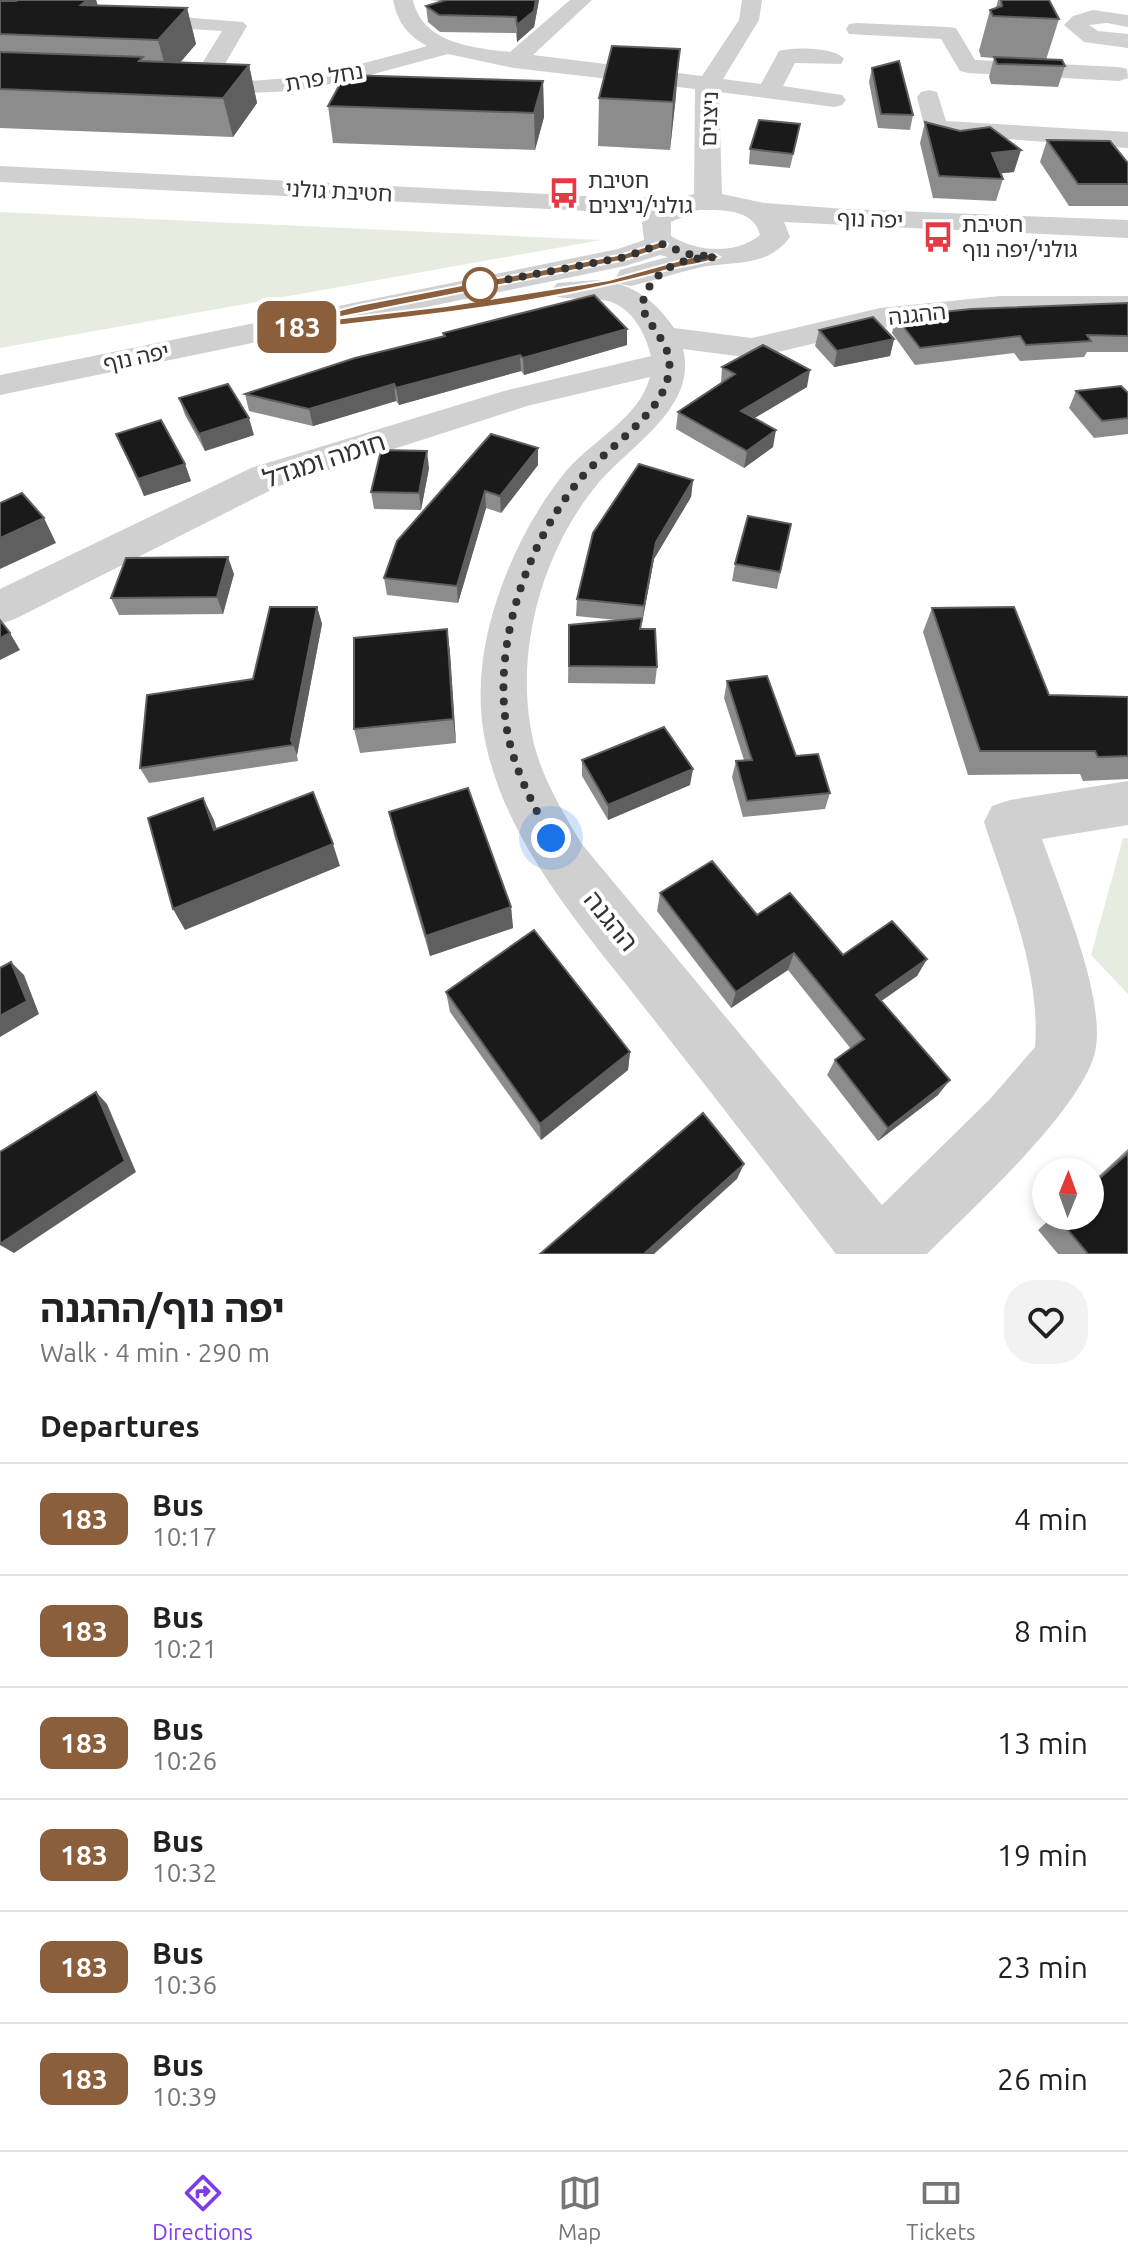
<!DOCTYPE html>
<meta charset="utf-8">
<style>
body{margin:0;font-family:Ubuntu,"Noto Sans Hebrew",sans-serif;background:#f2f2f2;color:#202124;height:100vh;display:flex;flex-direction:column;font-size:30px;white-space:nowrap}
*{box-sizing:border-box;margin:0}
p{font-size:26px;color:#757577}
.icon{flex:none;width:44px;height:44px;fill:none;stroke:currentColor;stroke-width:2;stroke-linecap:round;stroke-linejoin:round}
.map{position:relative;height:1254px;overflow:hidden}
.side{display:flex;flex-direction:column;background:#fff;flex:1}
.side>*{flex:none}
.badge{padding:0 16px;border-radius:12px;font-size:28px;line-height:52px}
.needle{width:52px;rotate:1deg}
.buttons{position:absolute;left:1032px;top:1158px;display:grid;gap:16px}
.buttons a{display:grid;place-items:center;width:72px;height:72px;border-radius:50%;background:#fff;box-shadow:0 4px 12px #0003;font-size:40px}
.you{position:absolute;width:40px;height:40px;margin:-20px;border:6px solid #fff;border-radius:50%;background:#1a73e8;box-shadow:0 0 0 12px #1a73e833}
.map>.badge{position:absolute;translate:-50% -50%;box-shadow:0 0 0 4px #fff}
h2{padding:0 40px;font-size:30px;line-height:72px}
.round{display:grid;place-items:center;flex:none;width:84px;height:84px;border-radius:32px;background:#f2f2f2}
.summary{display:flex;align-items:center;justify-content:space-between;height:136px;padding:0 40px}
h1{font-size:38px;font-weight:700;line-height:60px}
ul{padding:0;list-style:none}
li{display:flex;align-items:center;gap:24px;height:112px;padding:0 40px;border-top:2px solid #e0e0e0}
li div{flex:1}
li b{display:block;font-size:30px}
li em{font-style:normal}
li .badge{min-width:88px;font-weight:700;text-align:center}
.menu{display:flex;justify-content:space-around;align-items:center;height:112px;border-top:2px solid #e0e0e0;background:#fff;font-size:22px;color:#757577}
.menu a{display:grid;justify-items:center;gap:4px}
.menu .current{color:#7c3aed}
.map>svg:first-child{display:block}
.green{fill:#e6ecdf}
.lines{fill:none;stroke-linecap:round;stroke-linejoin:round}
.minor{fill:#d0d0d0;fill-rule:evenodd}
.wall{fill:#8c8c8c}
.shaded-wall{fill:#5f5f5f}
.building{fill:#1a1a1a;stroke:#5f5f5f;stroke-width:2}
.line{fill:#8b5e3c;stroke:#fff;stroke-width:2}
.walk{stroke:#333;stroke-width:8;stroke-dasharray:0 14.4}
.stop-dot{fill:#fff;stroke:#8b5e3c;stroke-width:4}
.labels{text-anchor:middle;stroke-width:8;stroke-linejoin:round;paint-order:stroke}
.far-street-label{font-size:22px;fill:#333;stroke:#fff}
.far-poi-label{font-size:22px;fill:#333;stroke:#fff;text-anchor:start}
.street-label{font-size:26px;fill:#333;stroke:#fff}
</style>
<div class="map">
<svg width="1128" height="1254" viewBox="0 0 1128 1254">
<rect width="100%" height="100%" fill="#fff"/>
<path class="green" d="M0 212 601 240 0 348Z
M1123 838H1128V994L1091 955Z"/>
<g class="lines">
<path class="minor" d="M393 0H413C422 43 473 48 510 52L570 0H592L533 55 702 76 739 20 742 0H762L759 20 723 79 761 84 779 51C794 47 834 47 844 59L841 64 795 63 783 86 842 95 846 100 842 105 834 107 719 92 722 194 764 203 846 209 1128 220V238L784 222 790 237C767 269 731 260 698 268 675 273 653 281 631 286L620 284 616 277 620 270 668 257 660 255 625 266 0 395V375L618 249 644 240 642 223 648 214 0 182V166L605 197 680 198 694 194 695 89 514 68 448 54 355 79 294 91 199 95 191 93 187 88 222 31 129 25 119 19 129 13 243 22 247 26 215 81C287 84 358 66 427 46 408 36 397 22 393 0ZM698 210C720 210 754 208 760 235 735 255 697 252 671 236V222Z
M1093 10 1128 15V27L1107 23 1089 25 1098 31 1128 34V48L1084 42 1064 25 1073 16Z
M857 23 948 27 956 28 975 60 1119 67 1127 69 1128 78 1119 81 968 73 960 71 941 39 849 34 846 29 849 24Z
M929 90 937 92 946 121 1128 132V148L926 133 917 97 921 92Z
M598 280C633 284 654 299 674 328L752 338 880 308 1000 296H1128V316H1000L880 328 752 358 683 349C698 409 628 446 596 486 540 555 513 657 534 744 543 780 563 812 581 843L882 1205 990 1099 1035 1047C1041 971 1007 893 984 822L992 806 1010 800 1128 781V825L1042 839C1060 891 1107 999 1095 1052 1082 1109 971 1210 927 1254H836C775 1175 713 1095 651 1016 589 936 508 847 486 745 474 691 483 636 502 585 517 544 539 504 567 470 594 439 639 418 650 377L527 406 279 486 15 619 0 624V589L251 468 504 391 651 356C645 331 630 304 603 300 587 297 572 300 557 297L552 290 557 283Z"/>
</g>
<path class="wall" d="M18 0H96L98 6 187 8 196 44 180 62 249 65 257 103 233 137 0 128V1H16Z
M430 0H539L534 27 517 42 516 33 440 32 428 22 426 6 444 1Z
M998 0H1049L1059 19 1046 60 1065 66 1058 87 991 84 989 77 994 58 981 57 979 51 990 10 996 8Z
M872 68 913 115 910 130 878 128 869 82Z
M543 81 544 117 535 150 333 143 328 106Z
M676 95 670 150 598 146 599 98Z
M925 122 1014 172 1001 173 1003 179 996 201 933 198 920 143Z
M800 124 790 168 749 164 750 149Z
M1047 140 1128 163V206H1069L1040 162Z
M1128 303V352H1087L1084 357 1020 361 1014 353 915 365 892 333 896 317Z
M819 330 894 339 890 356 834 367 815 346Z
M443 333 627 345 524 375 521 371 399 405 396 401 313 426 249 411 245 394 443 336Z
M722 367 807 387 754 418 773 447 744 468 676 429 678 412 721 384Z
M1076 391 1128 393V434L1094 438 1069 408Z
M179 398 254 435 205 451 185 415Z
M116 434 185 464 191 481 144 496Z
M538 448V465L501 513 486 508 458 603 387 595 384 578 397 541Z
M429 468 421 510 374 509 371 492Z
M693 480 691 497 654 559 642 623H641V629L657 667 655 684 568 683 569 625 616 620 576 616 577 599Z
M791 524 777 589 732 581 735 564Z
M234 574 223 614 119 615 111 598Z
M317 607 322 624 297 755 298 761 149 783 140 768 253 679Z
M932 608 1049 695 1128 697V779L1083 781 1080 774 968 775 923 632Z
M447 629 450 653 456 743 360 753 354 729Z
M727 681 830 793 825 809 743 817 732 777 736 761 744 760 724 698Z
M582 760 690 785 608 820 582 776Z
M389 812 511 907 513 928 430 956 394 835Z
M660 893 757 915 843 955 927 959 917 976 881 1001 938 1095 878 1141 827 1075 835 1060 851 1049 788 970 731 1008 657 911Z
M446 992 630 1052 628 1070 541 1140 450 1012Z
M1128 1149V1254H1058L1038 1230 1054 1216H1090V1184Z"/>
<path class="shaded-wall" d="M87 0H96L105 29 81 5Z
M536 0H539L534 27 517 42V25Z
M187 8 196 44 168 77 158 40Z
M680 49 676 95 670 150 673 102Z
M249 65 257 103 233 137 223 98Z
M543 81 544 117 535 150 534 113Z
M1021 150 1014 172 985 175 992 153Z
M627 329V345L524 375 523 358Z
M894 339 890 356 834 367 837 351Z
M520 355 521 371 399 405 396 388Z
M810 370 807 387 738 428 741 411Z
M394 384 396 401 313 426 309 409Z
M249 418 254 435 205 451 199 434Z
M776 430 773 447 744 468 747 451Z
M538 448V465L501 513 500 496Z
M427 451 429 468 421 510 419 493Z
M185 464 191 481 144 496 138 479Z
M693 480 691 497 654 559 642 623 644 606 656 542Z
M485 491 486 508 458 603 457 586Z
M44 518 56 543 0 569V538Z
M228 557 234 574 223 614 217 597Z
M317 607 322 624 297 755 291 740Z
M447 629 450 653 456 743 453 719Z
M10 633 20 650 0 660V638Z
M693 769 690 785 608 820V805Z
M203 798 214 820 224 853 214 830Z
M333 844 340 866 185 930 173 909Z
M511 907 513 928 430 956 426 936Z
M794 953 788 970 731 1008 736 992Z
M927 959 917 976 867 1011 876 995Z
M11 962 24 975 39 1014 0 1037V1016Z
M630 1052 628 1070 541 1140 540 1124Z
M950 1080 938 1095 878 1141 888 1128Z
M96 1092 107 1104 136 1172 14 1253 0 1245V1244Z
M744 1164 737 1179 654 1254H644Z"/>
<path class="building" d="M18 0H87L81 5 187 8 158 40 0 34V1H16Z
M446 0H536L534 11 517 25 516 17 439 15 426 6Z
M1001 0H1049L1059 19 993 16 990 10 1002 6Z
M612 46 680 49 673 102 599 98Z
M0 52 143 57 139 61 249 65 223 98 0 89Z
M994 57 1062 60 1065 66 997 64Z
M899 61 913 115 881 114 872 68Z
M345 75 543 81 534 113 328 106Z
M759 120 800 124 793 154 750 149Z
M925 122 960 131 990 127 1021 150 992 153 1003 179 939 176Z
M1047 140 1110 141 1128 163V184H1078Z
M594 295 627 329 523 358 520 355 396 388 394 384 309 409 245 394 355 358 445 336 443 333Z
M1128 303V336L1087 335 1091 341 1026 345 1020 336 920 348 896 317 971 309Z
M873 317 894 339 837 351 819 330Z
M763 345 810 370 741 411 776 430 747 451 678 412 735 374 722 367Z
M228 384 249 418 199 434 179 398Z
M1121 386 1128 393V418L1102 421 1076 391Z
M161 420 185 464 138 479 116 434Z
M491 434 538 448 500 496 485 491 457 586 384 578 397 541Z
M381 450 427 451 419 493 371 492Z
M639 464 693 480 656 542 644 606 577 599 593 533Z
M22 493 44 518 0 538V503Z
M748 516 791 524 780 572 735 564Z
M228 557 217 597 111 598 126 558Z
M270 607H317L291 740 293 745 140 768 147 695 253 679Z
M1014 607 1049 695 1128 697V756L1098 757 1095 751H980L932 608Z
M642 618 640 629H655L657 667 569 666V625Z
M0 620 10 633 0 638Z
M447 629 453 719 354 729V638Z
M767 676 796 756 818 754 830 793 747 801 736 761 752 760 727 681Z
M664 727 693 769 608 805 582 760Z
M468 788 511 907 426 936 389 812Z
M313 792 333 844 173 909 148 818 203 798 214 830Z
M712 861 757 915 790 893 843 955 892 921 927 959 876 995 950 1080 888 1128 835 1060 864 1039 794 953 736 992 660 893Z
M534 930 630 1052 540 1124 446 992Z
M11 962 27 1001 0 1016V968Z
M96 1092 125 1161 0 1244V1152Z
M703 1113 744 1164 644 1254H540Z
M1128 1153V1254H1088L1057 1217 1058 1216H1090V1187Z"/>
<path class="line" d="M662 241 668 244 666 247 625 260 326 320 446 306 609 280 699 255 715 254 720 257C710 263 682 266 668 270 539 306 405 318 272 333L266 330 359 305 623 254Z"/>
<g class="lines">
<path class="walk" d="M480 285 473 286 625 257 662 244 687 254 715 257C688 258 662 264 648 289 644 296 641 304 644 312 656 336 678 350 666 384 654 419 606 449 581 478 524 546 488 656 510 744 518 777 535 808 551 838"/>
</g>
<defs>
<symbol id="bus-bare" viewBox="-9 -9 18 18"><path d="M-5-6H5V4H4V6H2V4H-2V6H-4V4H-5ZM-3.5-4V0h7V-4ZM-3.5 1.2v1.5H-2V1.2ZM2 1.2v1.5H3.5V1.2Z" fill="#e63946" stroke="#fff" stroke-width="2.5" paint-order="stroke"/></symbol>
</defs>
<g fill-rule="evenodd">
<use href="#bus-bare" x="542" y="171" width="44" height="44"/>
<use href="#bus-bare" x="916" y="215" width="44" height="44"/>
</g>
<circle class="stop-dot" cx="480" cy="285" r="16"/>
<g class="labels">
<g class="far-street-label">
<text transform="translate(324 77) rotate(-10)" y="8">נחל פרת</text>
<text transform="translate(709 119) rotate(-88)" y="8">ניצנים</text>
<text transform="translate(339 191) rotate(3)" y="8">חטיבת גולני</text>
<text transform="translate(870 219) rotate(2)" y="8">יפה נוף</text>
<text transform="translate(917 314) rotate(-6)" y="8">ההגנה</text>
<text transform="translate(136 357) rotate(-12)" y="8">יפה נוף</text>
</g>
<g class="far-poi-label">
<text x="588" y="188">חטיבת<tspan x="588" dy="25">גולני/ניצנים</tspan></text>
<text x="962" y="232">חטיבת<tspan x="962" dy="25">גולני/יפה נוף</tspan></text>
</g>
<g class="street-label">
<text transform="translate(324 460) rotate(-18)" y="9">חומה ומגדל</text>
<text transform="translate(611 921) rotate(51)" y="9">ההגנה</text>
</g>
</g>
</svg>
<div class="buttons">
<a><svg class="needle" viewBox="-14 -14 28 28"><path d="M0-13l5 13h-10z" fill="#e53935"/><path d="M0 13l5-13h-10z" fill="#757577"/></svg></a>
</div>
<div class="you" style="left:551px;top:838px"></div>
<b class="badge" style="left:297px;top:327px;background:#8b5e3c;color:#fff">183</b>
</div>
<section class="side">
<div class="summary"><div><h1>יפה נוף/ההגנה</h1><p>Walk · 4 min · 290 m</p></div><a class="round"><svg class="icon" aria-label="heart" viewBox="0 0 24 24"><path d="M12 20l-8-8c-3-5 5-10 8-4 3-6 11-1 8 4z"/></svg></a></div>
<h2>Departures</h2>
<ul>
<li><span class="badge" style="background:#8b5e3c;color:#fff">183</span><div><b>Bus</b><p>10:17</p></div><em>4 min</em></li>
<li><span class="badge" style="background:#8b5e3c;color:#fff">183</span><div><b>Bus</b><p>10:21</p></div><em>8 min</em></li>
<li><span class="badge" style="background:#8b5e3c;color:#fff">183</span><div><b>Bus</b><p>10:26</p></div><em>13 min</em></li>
<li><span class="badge" style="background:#8b5e3c;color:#fff">183</span><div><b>Bus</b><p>10:32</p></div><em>19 min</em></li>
<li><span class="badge" style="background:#8b5e3c;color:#fff">183</span><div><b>Bus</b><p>10:36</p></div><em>23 min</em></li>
<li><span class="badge" style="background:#8b5e3c;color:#fff">183</span><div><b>Bus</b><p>10:39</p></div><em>26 min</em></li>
</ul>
</section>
<nav class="menu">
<a class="current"><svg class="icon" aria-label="directions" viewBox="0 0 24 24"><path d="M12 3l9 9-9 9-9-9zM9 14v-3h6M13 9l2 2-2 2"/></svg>Directions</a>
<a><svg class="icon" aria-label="map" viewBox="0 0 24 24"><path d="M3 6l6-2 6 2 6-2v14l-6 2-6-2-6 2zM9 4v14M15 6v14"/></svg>Map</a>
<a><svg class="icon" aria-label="tickets" viewBox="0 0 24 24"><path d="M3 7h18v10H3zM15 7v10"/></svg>Tickets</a>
</nav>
